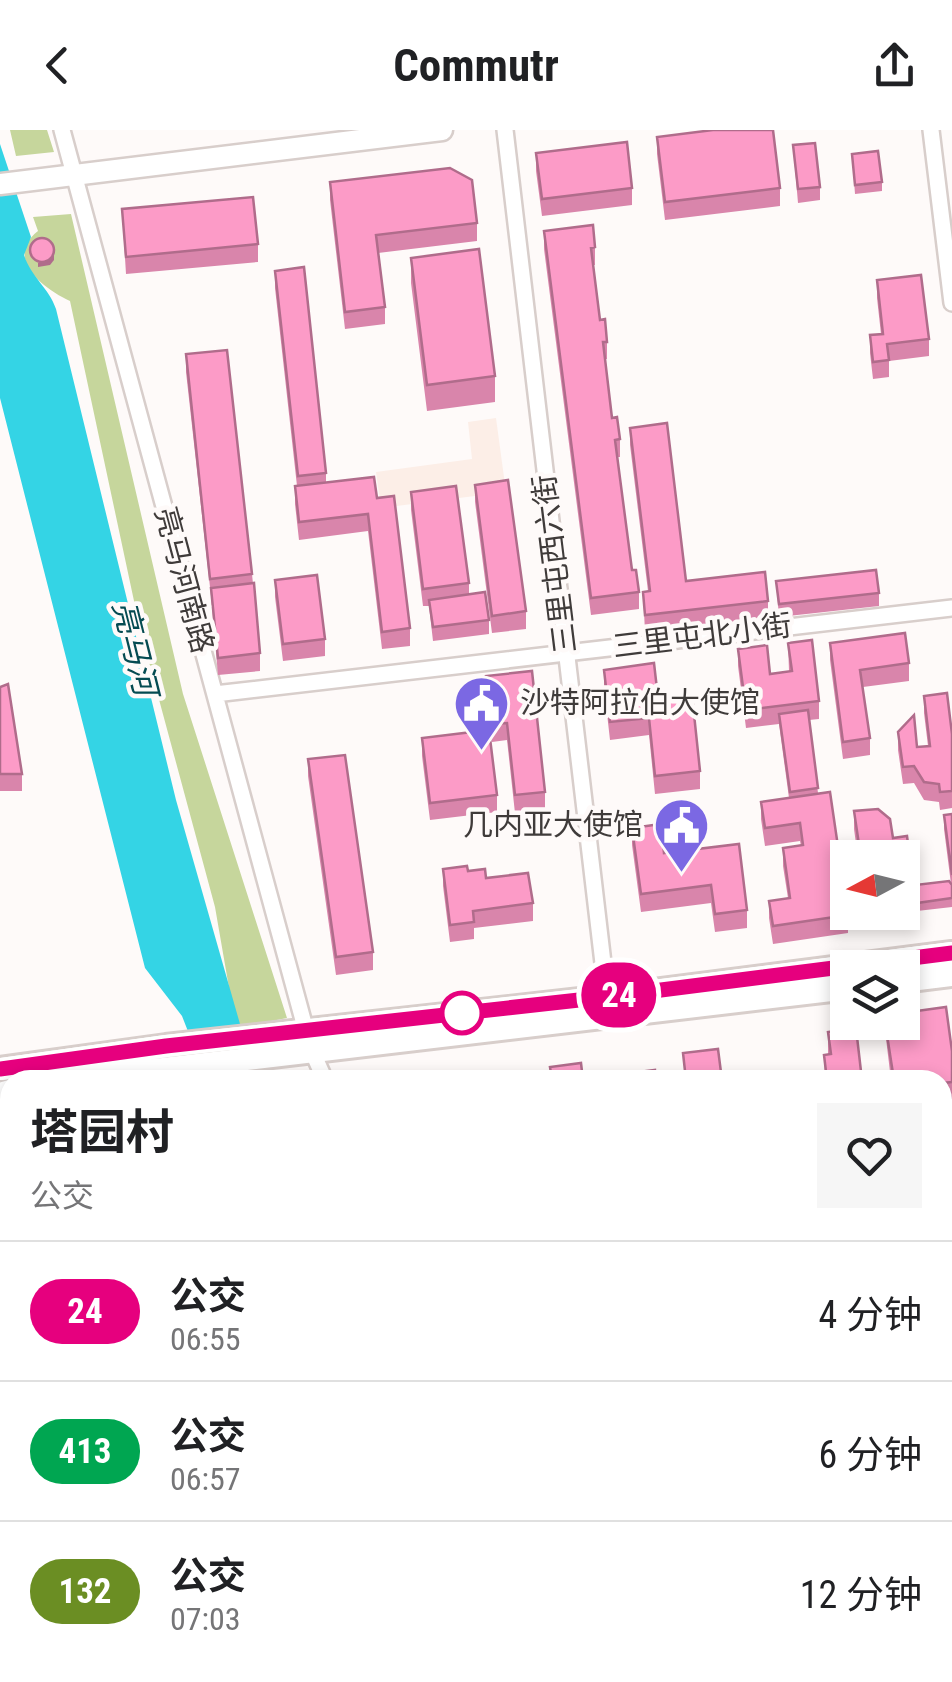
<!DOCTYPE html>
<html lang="zh">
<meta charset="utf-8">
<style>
body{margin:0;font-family:"Roboto Condensed","Noto Sans SC",sans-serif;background:#f6f6f6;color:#202124;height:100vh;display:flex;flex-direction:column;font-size:38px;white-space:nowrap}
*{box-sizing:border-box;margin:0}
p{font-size:32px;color:#757577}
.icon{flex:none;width:55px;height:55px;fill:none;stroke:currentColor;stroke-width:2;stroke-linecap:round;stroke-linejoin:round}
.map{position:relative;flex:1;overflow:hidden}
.details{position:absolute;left:0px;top:940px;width:952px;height:612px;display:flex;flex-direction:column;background:#fff;border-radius:30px 30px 0 0;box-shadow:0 5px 15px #0003}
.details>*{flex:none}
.badge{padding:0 20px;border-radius:32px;font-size:35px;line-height:65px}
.needle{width:65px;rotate:263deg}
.buttons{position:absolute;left:830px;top:710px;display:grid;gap:20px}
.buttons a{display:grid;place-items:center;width:90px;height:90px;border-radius:0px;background:#fff;box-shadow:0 5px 15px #0003;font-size:50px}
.map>.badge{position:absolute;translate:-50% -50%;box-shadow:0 0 0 5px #fff}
.round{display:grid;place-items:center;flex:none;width:105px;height:105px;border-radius:0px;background:#f6f6f6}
.head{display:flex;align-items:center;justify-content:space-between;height:170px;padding:0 30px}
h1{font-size:48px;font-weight:700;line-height:75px}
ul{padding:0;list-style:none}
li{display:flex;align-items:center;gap:30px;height:140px;padding:0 30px;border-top:2px solid #e0e0e0}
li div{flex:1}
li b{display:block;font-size:38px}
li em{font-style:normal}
li .badge{min-width:110px;font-weight:700;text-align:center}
header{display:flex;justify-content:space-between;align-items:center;height:130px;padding:0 30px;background:#fff;font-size:45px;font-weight:700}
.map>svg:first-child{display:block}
.education{fill:#fceee7}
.green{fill:#c6d69c}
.water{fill:#34d4e5}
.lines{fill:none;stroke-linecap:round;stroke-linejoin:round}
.minor-casing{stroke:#d8cecb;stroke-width:20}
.tertiary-casing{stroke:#d8cecb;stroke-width:25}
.secondary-casing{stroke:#d8cecb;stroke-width:28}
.minor{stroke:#fff;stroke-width:15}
.tertiary{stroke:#fff;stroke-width:20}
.secondary{stroke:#fff;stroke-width:22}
.wall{fill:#d985ab}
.shaded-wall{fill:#b06c8b}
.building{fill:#fc9bc7;stroke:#b06c8b;stroke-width:2.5}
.line-casing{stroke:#fff;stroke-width:22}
.line{stroke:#e6007e;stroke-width:15}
.stop-dot{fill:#fff;stroke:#e6007e;stroke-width:5}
.labels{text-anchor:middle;stroke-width:9;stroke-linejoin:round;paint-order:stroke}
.street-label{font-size:30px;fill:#3f3b3a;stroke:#fefaf9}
.poi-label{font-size:30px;fill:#3f3b3a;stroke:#fefaf9;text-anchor:start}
.water-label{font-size:32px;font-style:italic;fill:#054b52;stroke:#fefaf9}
</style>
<header><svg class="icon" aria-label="back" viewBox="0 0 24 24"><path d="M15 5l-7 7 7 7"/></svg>Commutr<svg class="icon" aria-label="share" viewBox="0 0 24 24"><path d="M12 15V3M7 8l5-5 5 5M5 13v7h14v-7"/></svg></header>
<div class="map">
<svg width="952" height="1552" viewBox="0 0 952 1552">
<rect width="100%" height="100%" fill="#fefaf9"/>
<path class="education" d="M496 288 506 362 381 378 376 342 472 329 468 292Z"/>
<path class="green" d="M10 0H47L54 22 16 26Z
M71 84 183 564 287 888 236 898 215 777 140 499 70 171C44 159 3 128 38 101L33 87Z
M223 1543H315L302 1552H202Z"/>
<path class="water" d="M0 14 31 107 24 125C31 147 49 158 56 179L176 670 256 950H207L182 886 145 838 0 268Z
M332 1542H412V1543L396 1552H320Z"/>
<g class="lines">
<defs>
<path id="minor" d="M62 0 306 901
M505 0 607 867
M931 0 952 173
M215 564 952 478
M312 921 325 950
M942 1461 952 1462
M522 1542 533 1552
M177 1549 208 1542
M6 1552 80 1542"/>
<path id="tertiary" d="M0 54 442 0
M0 988 10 985
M176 1542 177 1552"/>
<path id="secondary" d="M902 851 952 845
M0 939 166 916 607 867 952 823
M70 950 848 858
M0 964 10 961"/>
</defs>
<use href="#minor" class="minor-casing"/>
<use href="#tertiary" class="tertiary-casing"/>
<use href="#secondary" class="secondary-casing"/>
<use href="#minor" class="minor"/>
<use href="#tertiary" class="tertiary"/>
<use href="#secondary" class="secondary"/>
</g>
<path class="wall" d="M657 7 780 58V76L665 90 657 24Z
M793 15 820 57V70L798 73Z
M536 23 632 58V75L542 86 536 41Z
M852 24 882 52V61L855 64Z
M330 52 477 93V111L378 123 385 177V194L345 199 330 70Z
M122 79 258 114V132L126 144Z
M544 101 595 117V135H593L600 190 607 212V229H605L612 288 620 309V327H617L632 440 639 462V479L591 485 544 119Z
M411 128 495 246V272L427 281 411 153Z
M275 141 326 343V353L377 368 410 498V516L382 519 368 401 299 410 295 374V356H297L275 158Z
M877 150 929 209V226L889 231V247L873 249 870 223V205L881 204 877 168Z
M186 224 252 444 260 523V541L218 545 211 466 186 242Z
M630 298 686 451 768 471V488L645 502 643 462 648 461 630 315Z
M475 355 526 481V499L492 503 475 372Z
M411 362 469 453V465L489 490V504L433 511 429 476H423L411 380Z
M275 450 325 509V526L283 531 275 467Z
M776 451 879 463V476L779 487Z
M788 513 819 571V589L809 590 818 663 848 785V803L773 814 769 788V771L788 768 783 736V718L801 716 800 711 765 716 761 689V672L789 668 779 594 746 598 738 536V519L770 544 789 541Z
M830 513 909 533V551L863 557 870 608V625L843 629 830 530Z
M604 540 658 568 700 641V659L655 664 649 605 610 610 604 557Z
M486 546 545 662V679L515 683 507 610 492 612 486 564Z
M0 557 22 644V661H0Z
M924 566 952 604V678L940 680 939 672 924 670 914 653 903 654 898 620V602L917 617 928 616 924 583Z
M422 608 497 665V682L430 690 422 626Z
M308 629 373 822V840L336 845 308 646Z
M878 679 890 689 893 708 907 706 913 751V768L902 770V728H858L854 699V681Z
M952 684V777L917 781 915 755 951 754 944 699V685Z
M632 698 664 723 747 780V798L715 802 711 773 641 782 632 715Z
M443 739 468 741 486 748 533 773V791L474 798V809L450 812 443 756Z
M884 892H902L952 921V969L942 971V950H891Z
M828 902 862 950H825L824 925 828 924Z
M10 1018V1116L0 1117V1019Z
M952 1046V1089L942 1090V1047Z
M10 1117V1246L0 1168V1118Z
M952 1189V1265L942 1266V1191Z
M952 1291V1369L948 1370 942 1328V1293Z"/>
<path class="shaded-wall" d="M54 125V130L50 135 38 137V133Z"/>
<path class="building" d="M713 0H773L780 58 665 72 657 7Z
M627 12 632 58 542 69 536 23Z
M815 13 820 57 798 59 793 15Z
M878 21 882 52 855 55 852 24Z
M450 38 472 50 477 93 376 105 385 177 345 182 330 52Z
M253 67 258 114 126 127 122 79Z
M593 95 595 117 591 118 600 190 605 189 607 212H603L612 288 617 287 620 309 615 310 632 440H636L639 462 591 468 544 101Z
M30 120a12 12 0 1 1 24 0a12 12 0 1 1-24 0Z
M479 119 495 246 427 255 411 128Z
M304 137 326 343 298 346 275 141Z
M921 145 929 209 887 214 889 230 873 232 870 205 883 204 877 150Z
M227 220 252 444 210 449 186 224Z
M667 293 686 451 765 442 768 471 645 485 643 462 650 461 630 298Z
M374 347 377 368 394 366 410 498 382 502 368 384 299 392 295 356Z
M508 350 526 481 492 486 475 355Z
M456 356 469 453 423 459 411 362Z
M876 440 879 463 779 474 776 451Z
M317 445 325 509 283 514 275 450Z
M254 453 260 523 218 528 211 458Z
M485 462 489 490 433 497 429 470Z
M905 503 909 533 860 540 870 608 843 612 830 513Z
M812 510 819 571 746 580 738 519 767 515 770 544 792 541 788 513Z
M654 533 658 568 692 565 700 641 655 646 649 588 610 592 604 540Z
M532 541 545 662 515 665 507 593 492 594 486 546Z
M8 554 22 644H0V557Z
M947 563 952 604V661L940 662 939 654 924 652 914 636 903 637 898 602 914 585 917 617 930 616 924 566Z
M808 580 818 658 790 662 779 584Z
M489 600 497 665 430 673 422 608Z
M345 625 373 822 336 827 308 629Z
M830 662 848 785 773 796 769 771 790 768 783 718 803 715 800 693 765 698 761 672Z
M878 679 890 689 893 708 907 706 913 751 902 752V728H861L854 681Z
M952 684V745L944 685Z
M661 694 664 723 739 714 747 780 715 784 711 755 641 764 632 698Z
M467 736 468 741 485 739 486 748 528 743 533 773 473 781 474 792 450 795 443 739Z
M949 751 952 755V768L917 773 915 755Z
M946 877 952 921V952L942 953V950H894L885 892H902V883Z
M856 898 862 950H827L824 925 831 924 828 902Z
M718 919 722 950H686L683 923Z
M581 933 583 950H552L550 937Z
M655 940 656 950H591V948Z
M10 1018V1098L0 1099V1019Z
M952 1046V1076L942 1077V1047Z
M10 1117V1229L0 1151V1118Z
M952 1189V1251L942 1253V1191Z
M952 1291V1356L948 1357 942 1315V1293Z
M474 1542H509L510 1552H475Z
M623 1542H757L836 1552H622Z"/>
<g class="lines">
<defs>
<path id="line" d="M0 939 166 916 606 867 952 823"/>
</defs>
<use href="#line" class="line-casing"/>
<use href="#line" class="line"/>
</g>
<defs>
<symbol id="civic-pin" viewBox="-11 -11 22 30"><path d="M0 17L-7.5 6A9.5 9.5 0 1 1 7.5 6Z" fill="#7b68e3" stroke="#fefaf9"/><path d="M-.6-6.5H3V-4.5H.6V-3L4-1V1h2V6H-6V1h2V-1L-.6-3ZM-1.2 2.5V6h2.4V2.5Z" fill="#fff"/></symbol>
</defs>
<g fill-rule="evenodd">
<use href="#civic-pin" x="450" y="542" width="63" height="86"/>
<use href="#civic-pin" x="650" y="664" width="63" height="86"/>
</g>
<circle class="stop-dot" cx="462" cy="883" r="20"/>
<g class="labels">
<g class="street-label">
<text transform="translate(555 434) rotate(-97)" y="10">三里屯西六街</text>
<text transform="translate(184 450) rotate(75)" y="10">亮马河南路</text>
<text transform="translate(702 506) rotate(-7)" y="10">三里屯北小街</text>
</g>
<g class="poi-label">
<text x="520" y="583">沙特阿拉伯大使馆</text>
<text x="643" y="705" text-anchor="end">几内亚大使馆</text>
</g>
<g class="water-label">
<text transform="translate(135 518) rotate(76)" y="11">亮马河</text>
</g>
</g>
</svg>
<div class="buttons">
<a><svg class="needle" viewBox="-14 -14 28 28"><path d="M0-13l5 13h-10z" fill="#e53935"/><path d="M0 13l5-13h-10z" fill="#757577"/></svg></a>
<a><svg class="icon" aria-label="layers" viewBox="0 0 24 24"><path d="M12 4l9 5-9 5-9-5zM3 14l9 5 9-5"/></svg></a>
</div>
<b class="badge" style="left:619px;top:865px;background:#e6007e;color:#fff">24</b>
<section class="details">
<div class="head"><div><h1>塔园村</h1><p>公交</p></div><a class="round"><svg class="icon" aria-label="heart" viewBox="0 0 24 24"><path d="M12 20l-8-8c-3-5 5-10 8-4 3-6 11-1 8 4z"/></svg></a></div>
<ul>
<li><span class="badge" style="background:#e6007e;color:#fff">24</span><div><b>公交</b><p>06:55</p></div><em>4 分钟</em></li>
<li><span class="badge" style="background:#00a651;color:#fff">413</span><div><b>公交</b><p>06:57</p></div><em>6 分钟</em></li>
<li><span class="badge" style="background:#6b8e23;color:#fff">132</span><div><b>公交</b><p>07:03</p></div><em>12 分钟</em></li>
</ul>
</section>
</div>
